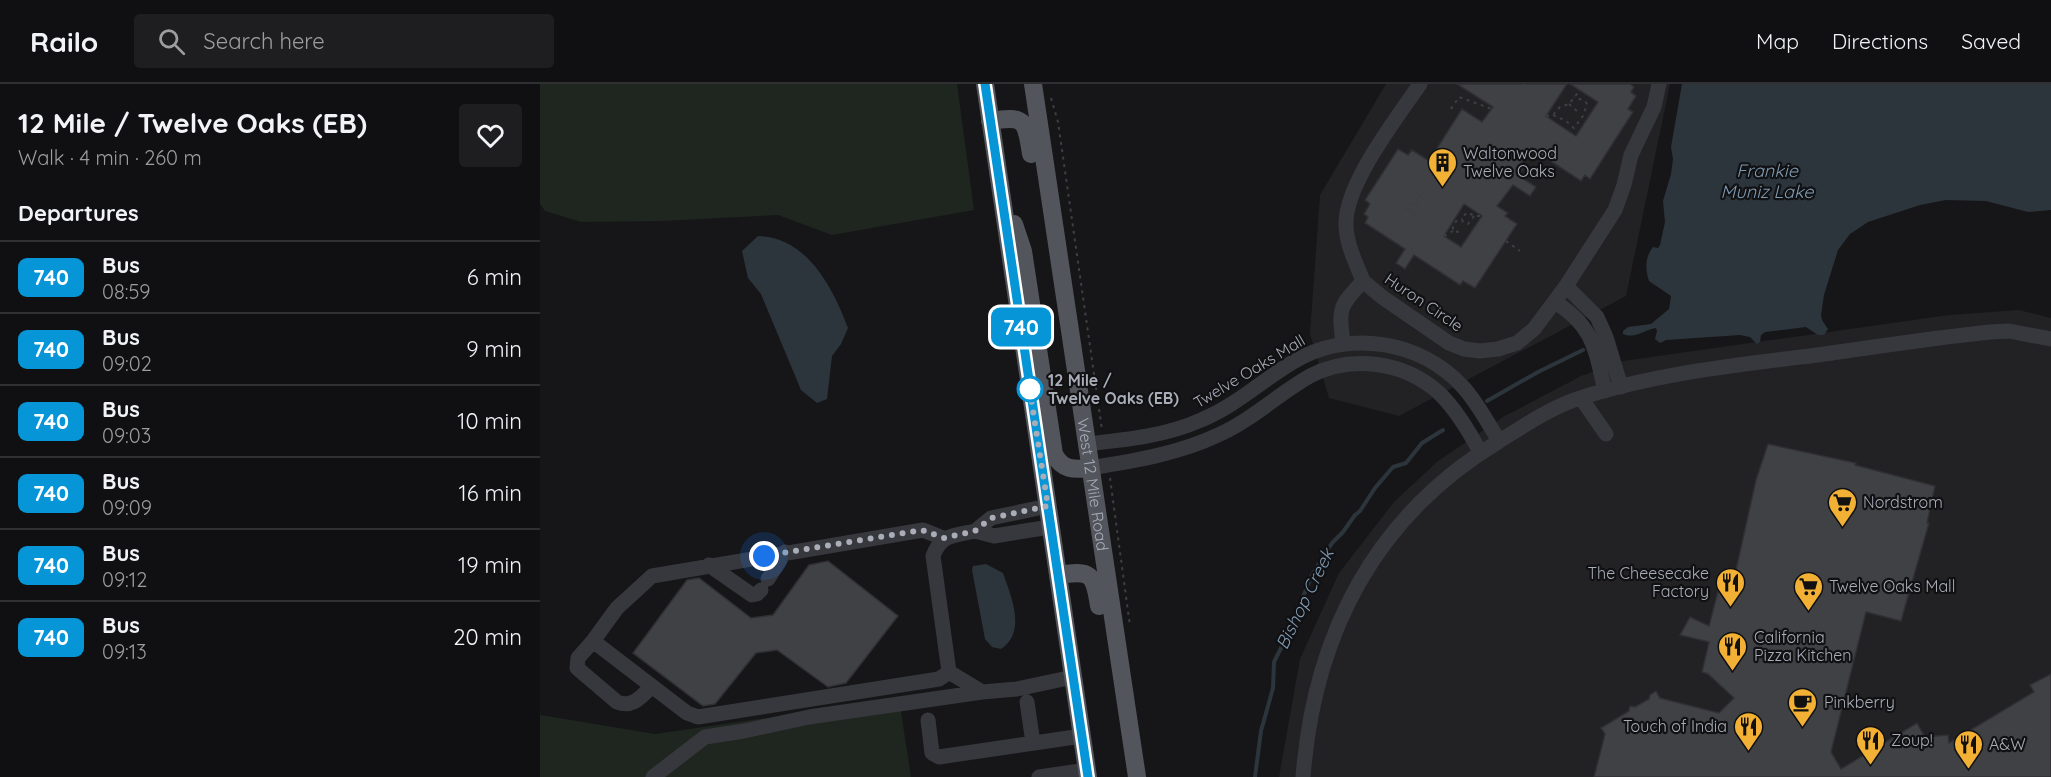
<!DOCTYPE html>
<meta charset="utf-8">
<style>
body{margin:0;font-family:Quicksand,sans-serif;background:#1e1e20;color:#f1f3f6;height:100vh;display:flex;flex-direction:column;font-size:22px;white-space:nowrap}
*{box-sizing:border-box;margin:0}
p{font-size:20px;color:#9c9d9f}
.icon{flex:none;width:33px;height:33px;fill:none;stroke:currentColor;stroke-width:2;stroke-linecap:round;stroke-linejoin:round}
.map{position:relative;flex:1;overflow:hidden}
.details{display:flex;flex-direction:column;background:#101012;width:540px}
.details>*{flex:none}
.badge{padding:0 12px;border-radius:9px;font-size:21px;line-height:39px}
.you{position:absolute;width:30px;height:30px;margin:-15px;border:4px solid #fff;border-radius:50%;background:#1a73e8;box-shadow:0 0 0 9px #1a73e833}
.map>.badge{position:absolute;translate:-50% -50%;box-shadow:0 0 0 3px #fff}
h2{padding:0 18px;font-size:22px;line-height:54px}
.round{display:grid;place-items:center;flex:none;width:63px;height:63px;border-radius:6px;background:#1e1e20}
.head{display:flex;align-items:center;justify-content:space-between;height:102px;padding:0 18px}
h1{font-size:28px;font-weight:700;line-height:45px}
ul{padding:0;list-style:none}
li{display:flex;align-items:center;gap:18px;height:72px;padding:0 18px;border-top:2px solid #303032}
li div{flex:1}
li b{display:block;font-size:22px}
li em{font-style:normal}
li .badge{min-width:66px;font-weight:700;text-align:center}
header{display:flex;align-items:center;gap:36px;box-sizing:border-box;height:84px;padding:0 30px;background:#101012;border-bottom:2px solid #303032}
header strong{font-size:28px}
nav{display:flex;gap:33px;margin-inline-start:auto;font-size:21px}
.search{width:420px;height:54px;background:#1e1e20;display:flex;align-items:center;gap:15px;box-sizing:border-box;padding:0 21px;border-radius:6px;color:#9c9d9f;font-size:22px}
main{display:flex;flex:1;min-height:0}
.map>svg:first-child{display:block}
.built{fill:#222225}
.green{fill:#1e261f}
.water{fill:#2c353c}
.lines{fill:none;stroke-linecap:round;stroke-linejoin:round}
.stream{stroke:#2c353c;stroke-width:4}
.building{fill:#404145;stroke:#303034;stroke-width:1.5;fill-rule:evenodd}
.path{stroke:#3d3f44;stroke-width:2;stroke-dasharray:3 4.5;stroke-linecap:butt}
.minor{stroke:#37383d;stroke-width:15}
.major{stroke:#53555c;stroke-width:18}
.line-casing{stroke:#fff;stroke-width:14}
.line{stroke:#0696d7;stroke-width:9}
.walk{stroke:#a8adb8;stroke-width:6;stroke-dasharray:0 10.8}
.stop-dot{fill:#fff;stroke:#0696d7;stroke-width:3}
.labels{text-anchor:middle;stroke-width:4.5;stroke-linejoin:round;paint-order:stroke}
.poi-label{font-size:16px;fill:#a8adb8;stroke:#111113;text-anchor:start}
.street-label{font-size:16px;fill:#a8adb8;stroke:#111113}
.stop-label{font-size:16px;font-weight:bold;fill:#a8adb8;stroke:#111113;text-anchor:start}
.water-label{font-size:18px;font-style:italic;fill:#7f9bb3;stroke:#111113}
</style>
<header>
<strong>Railo</strong>
<div class="search"><svg class="icon" aria-label="search" viewBox="0 0 24 24"><circle cx="10" cy="10" r="6"/><path d="M15 15l6 6"/></svg>Search here</div>
<nav><a>Map</a><a>Directions</a><a>Saved</a></nav>
</header>
<main>
<section class="details">
<div class="head"><div><h1>12 Mile / Twelve Oaks (EB)</h1><p>Walk · 4 min · 260 m</p></div><a class="round"><svg class="icon" aria-label="heart" viewBox="0 0 24 24"><path d="M12 20l-8-8c-3-5 5-10 8-4 3-6 11-1 8 4z"/></svg></a></div>
<h2>Departures</h2>
<ul>
<li><span class="badge" style="background:#0696d7;color:#fff">740</span><div><b>Bus</b><p>08:59</p></div><em>6 min</em></li>
<li><span class="badge" style="background:#0696d7;color:#fff">740</span><div><b>Bus</b><p>09:02</p></div><em>9 min</em></li>
<li><span class="badge" style="background:#0696d7;color:#fff">740</span><div><b>Bus</b><p>09:03</p></div><em>10 min</em></li>
<li><span class="badge" style="background:#0696d7;color:#fff">740</span><div><b>Bus</b><p>09:09</p></div><em>16 min</em></li>
<li><span class="badge" style="background:#0696d7;color:#fff">740</span><div><b>Bus</b><p>09:12</p></div><em>19 min</em></li>
<li><span class="badge" style="background:#0696d7;color:#fff">740</span><div><b>Bus</b><p>09:13</p></div><em>20 min</em></li>
</ul>
</section>
<div class="map">
<svg width="1511" height="693" viewBox="0 0 1511 693">
<rect width="100%" height="100%" fill="#161618"/>
<path class="built" d="M846 0H1130L1086 212 859 332 789 314 770 250 780 111Z
M1479 226 1511 234V693H739L760 575 799 489 854 418 898 377 963 333 1041 292 1083 277 1409 231Z"/>
<path class="green" d="M0 0H417L434 126 292 151 238 131 122 137 41 138 5 127 0 120Z
M359 615 371 693H0V628L1 631 115 650Z"/>
<path class="water" d="M1142 0H1511V126L1488 128 1446 117 1406 116 1380 121 1328 138 1310 150 1298 166 1284 211 1281 231 1282 236 1288 245 1284 251H1278L1266 243 1225 248 1221 251 1220 258 1217 260 1210 253 1200 251 1126 256 1120 259 1115 255 1117 247 1116 244C1104 246 1096 255 1083 250V247L1088 243 1111 240 1129 225 1131 212 1109 197C1105 185 1105 173 1113 163L1118 164 1120 161 1125 138 1123 117 1131 90 1133 75 1131 63Z
M218 152C267 153 293 204 308 244L301 260 292 272 287 315 277 319 261 306 221 210 208 194 202 167Z
M446 480 463 489C471 512 487 548 461 565L452 563 445 555 432 486 433 482Z"/>
<g class="lines">
<path class="stream" d="M947 317 998 288 1043 266
M715 693 721 647 733 604 734 578 747 552 772 491 792 459 803 448 815 431 820 427 835 404 853 383 866 379 882 359 903 346"/>
</g>
<path class="building" d="M917 0H1027L1006 32 1036 52 1058 18 1030 0H1090L1094 3 1091 8 1096 12 1088 25 1093 28 1050 95 1045 91 1041 97 991 64 980 81 984 83 979 92 996 103 990 112 973 101 957 122 968 129 965 132 977 140 935 204 923 197 920 201 874 171 865 185 856 179 865 165 825 139 828 133 824 130 830 120 825 116 858 65 868 71 872 66 889 77 922 25 942 38 953 23ZM924 120 942 132 921 163 904 152Z
M1228 360 1316 379 1315 381 1395 402 1387 439H1389L1361 537 1326 528 1291 668 1301 685 1377 639 1385 653 1408 651 1409 659 1494 608 1490 601 1511 590V693H1054L1065 650 1061 644 1089 627 1090 622 1095 623 1109 615 1110 611 1116 607 1120 614 1179 629 1194 614 1168 590 1162 588 1169 558 1140 551 1150 533 1169 542 1182 492 1194 495 1216 396Z
M288 477 358 532 306 599 288 603 237 566 216 569 175 620 163 622 93 569 147 496 159 494 211 534 233 531 269 481Z"/>
<g class="lines">
<path class="path" d="M984 0V3
M511 14 518 38 562 346
M1029 20 1037 27
M911 25 919 13 952 25
M1013 31 1026 37 1034 44 1043 32 1047 20 1045 17 1034 13
M1006 32 1013 31 1020 23 1029 20 1040 6
M999 88 1000 93
M876 108 877 114
M868 125 874 131
M866 126 867 120 877 119 881 111
M934 132 928 140 923 138 922 135 926 129H929L934 132H942
M919 148 913 147V142L917 136 922 135
M904 152 913 147
M966 157 980 167
M570 394 590 542"/>
<path class="minor" d="M823 197 842 213 909 259 924 265 940 267 958 265 977 259 994 245 1026 202 1075 126 1084 101 1091 71 1114 23 1119 0
M1026 202 1057 233 1066 253 1081 303
M1015 218C1054 243 1055 264 1065 307
M803 260C799 224 798 224 823 197 816 179 806 160 806 140 805 100 857 34 880 0
M1041 314 1066 350
M546 360C584 356 626 352 661 336 697 321 721 297 753 278 808 245 881 256 924 304 938 320 948 339 959 357
M550 384C593 377 638 370 678 351 712 336 738 310 770 292 811 270 864 278 898 308 916 325 929 347 940 368
M508 422 451 434 435 447 454 452 510 443
M403 454 383 446 112 492 77 524 53 557 147 629 158 633 399 595 409 588
M169 481 212 511 217 510 221 506
M228 495 245 468
M53 557 38 574 37 584 77 618C93 624 101 613 111 603
M409 588 393 472C401 450 414 452 435 447
M409 588 442 608
M487 618 493 659
M388 636 392 669 399 673 542 652
M113 693 165 653 204 647 269 633 442 608 477 605 533 593
M499 693 547 686
M763 693C774 551 834 433 958 358 982 343 1007 326 1034 316 1112 290 1196 281 1277 271 1335 263 1392 254 1450 248L1469 247 1511 255"/>
<g class="major">
<path d="M445 0 548 693"/>
<path id="s1" d="M493 0 597 693"/>
<path d="M450 37C486 31 486 37 491 70"/>
<path d="M474 140 483 167 514 370C522 386 534 386 550 384"/>
<path d="M518 491C551 486 554 489 559 522"/>
</g>
</g>
<g class="lines">
<defs>
<path id="line" d="M445 0 548 693"/>
</defs>
<use href="#line" class="line-casing"/>
<use href="#line" class="line"/>
<path class="walk" d="M224 472 382 446 404 454 435 447 451 434 508 422 488 295 490 305"/>
</g>
<defs>
<symbol id="building-pin" viewBox="-11 -11 22 30"><path d="M0 17L-7.5 6A9.5 9.5 0 1 1 7.5 6Z" fill="#f2b134" stroke="#111113"/><path d="M-4-6H4V6H1V3H-1V6H-4ZM-2.5-4.3h1.7v1.8h-1.7ZM.8-4.3h1.7v1.8H.8ZM-2.5-1h1.7V.8h-1.7ZM.8-1h1.7V.8H.8Z" fill="#111"/></symbol>
<symbol id="supermarket-pin" viewBox="-11 -11 22 30"><path d="M0 17L-7.5 6A9.5 9.5 0 1 1 7.5 6Z" fill="#f2b134" stroke="#111113"/><path d="M-6-5.5h2.5l.6 2H6L4.5 2H-2.5L-4.4-4H-6ZM-1.5 3.2a1.3 1.3 0 1 0 .1 0ZM3 3.2a1.3 1.3 0 1 0 .1 0Z" fill="#111"/></symbol>
<symbol id="restaurant-pin" viewBox="-11 -11 22 30"><path d="M0 17L-7.5 6A9.5 9.5 0 1 1 7.5 6Z" fill="#f2b134" stroke="#111113"/><path d="M-5-6h1v4h1v-4h1v4h1v-4h1v5L-1.5 .5V6h-2V.5L-5-1ZM5-6V6H3V1.5H1.5Q1.5-4 5-6Z" fill="#111"/></symbol>
<symbol id="cafe-pin" viewBox="-11 -11 22 30"><path d="M0 17L-7.5 6A9.5 9.5 0 1 1 7.5 6Z" fill="#f2b134" stroke="#111113"/><path d="M-5.5-4.5H6V0H3Q3 3.5 0 3.5H-2.5Q-5.5 3.5-5.5 0ZM3-3.2v2h1.7v-2ZM-6 4.5H4V6H-6Z" fill="#111"/></symbol>
</defs>
<g fill-rule="evenodd">
<use href="#building-pin" x="886" y="62" width="33" height="45"/>
<use href="#supermarket-pin" x="1286" y="402" width="33" height="45"/>
<use href="#restaurant-pin" x="1174" y="482" width="33" height="45"/>
<use href="#supermarket-pin" x="1252" y="486" width="33" height="45"/>
<use href="#restaurant-pin" x="1176" y="546" width="33" height="45"/>
<use href="#cafe-pin" x="1246" y="602" width="33" height="45"/>
<use href="#restaurant-pin" x="1192" y="626" width="33" height="45"/>
<use href="#restaurant-pin" x="1314" y="640" width="33" height="45"/>
<use href="#restaurant-pin" x="1412" y="644" width="33" height="45"/>
</g>
<circle class="stop-dot" cx="490" cy="305" r="12"/>
<g class="labels">
<g class="poi-label">
<text x="923" y="75">Waltonwood<tspan x="923" dy="18">Twelve Oaks</tspan></text>
<text x="1323" y="424">Nordstrom</text>
<text x="1169" y="495" text-anchor="end">The Cheesecake<tspan x="1169" dy="18">Factory</tspan></text>
<text x="1289" y="508">Twelve Oaks Mall</text>
<text x="1214" y="559">California<tspan x="1214" dy="18">Pizza Kitchen</tspan></text>
<text x="1284" y="624">Pinkberry</text>
<text x="1187" y="648" text-anchor="end">Touch of India</text>
<text x="1351" y="662">Zoup!</text>
<text x="1449" y="666">A&amp;W</text>
</g>
<g class="street-label">
<text transform="translate(884 218) rotate(34)" y="6">Huron Circle</text>
<text transform="translate(709 287) rotate(-31)" y="6">Twelve Oaks Mall</text>
<text dy="6" stroke="none"><textPath href="#s1" startOffset="405">West 12 Mile Road</textPath></text>
</g>
<g class="stop-label">
<text x="508" y="302">12 Mile /<tspan x="508" dy="18">Twelve Oaks (EB)</tspan></text>
</g>
<g class="water-label">
<text x="1227" y="93">Frankie<tspan x="1227" dy="21">Muniz Lake</tspan></text>
<text transform="translate(765 515) rotate(-64)" y="6">Bishop Creek</text>
</g>
</g>
</svg>
<div class="you" style="left:224px;top:472px"></div>
<b class="badge" style="left:481px;top:243px;background:#0696d7;color:#fff">740</b>
</div>
</main>
